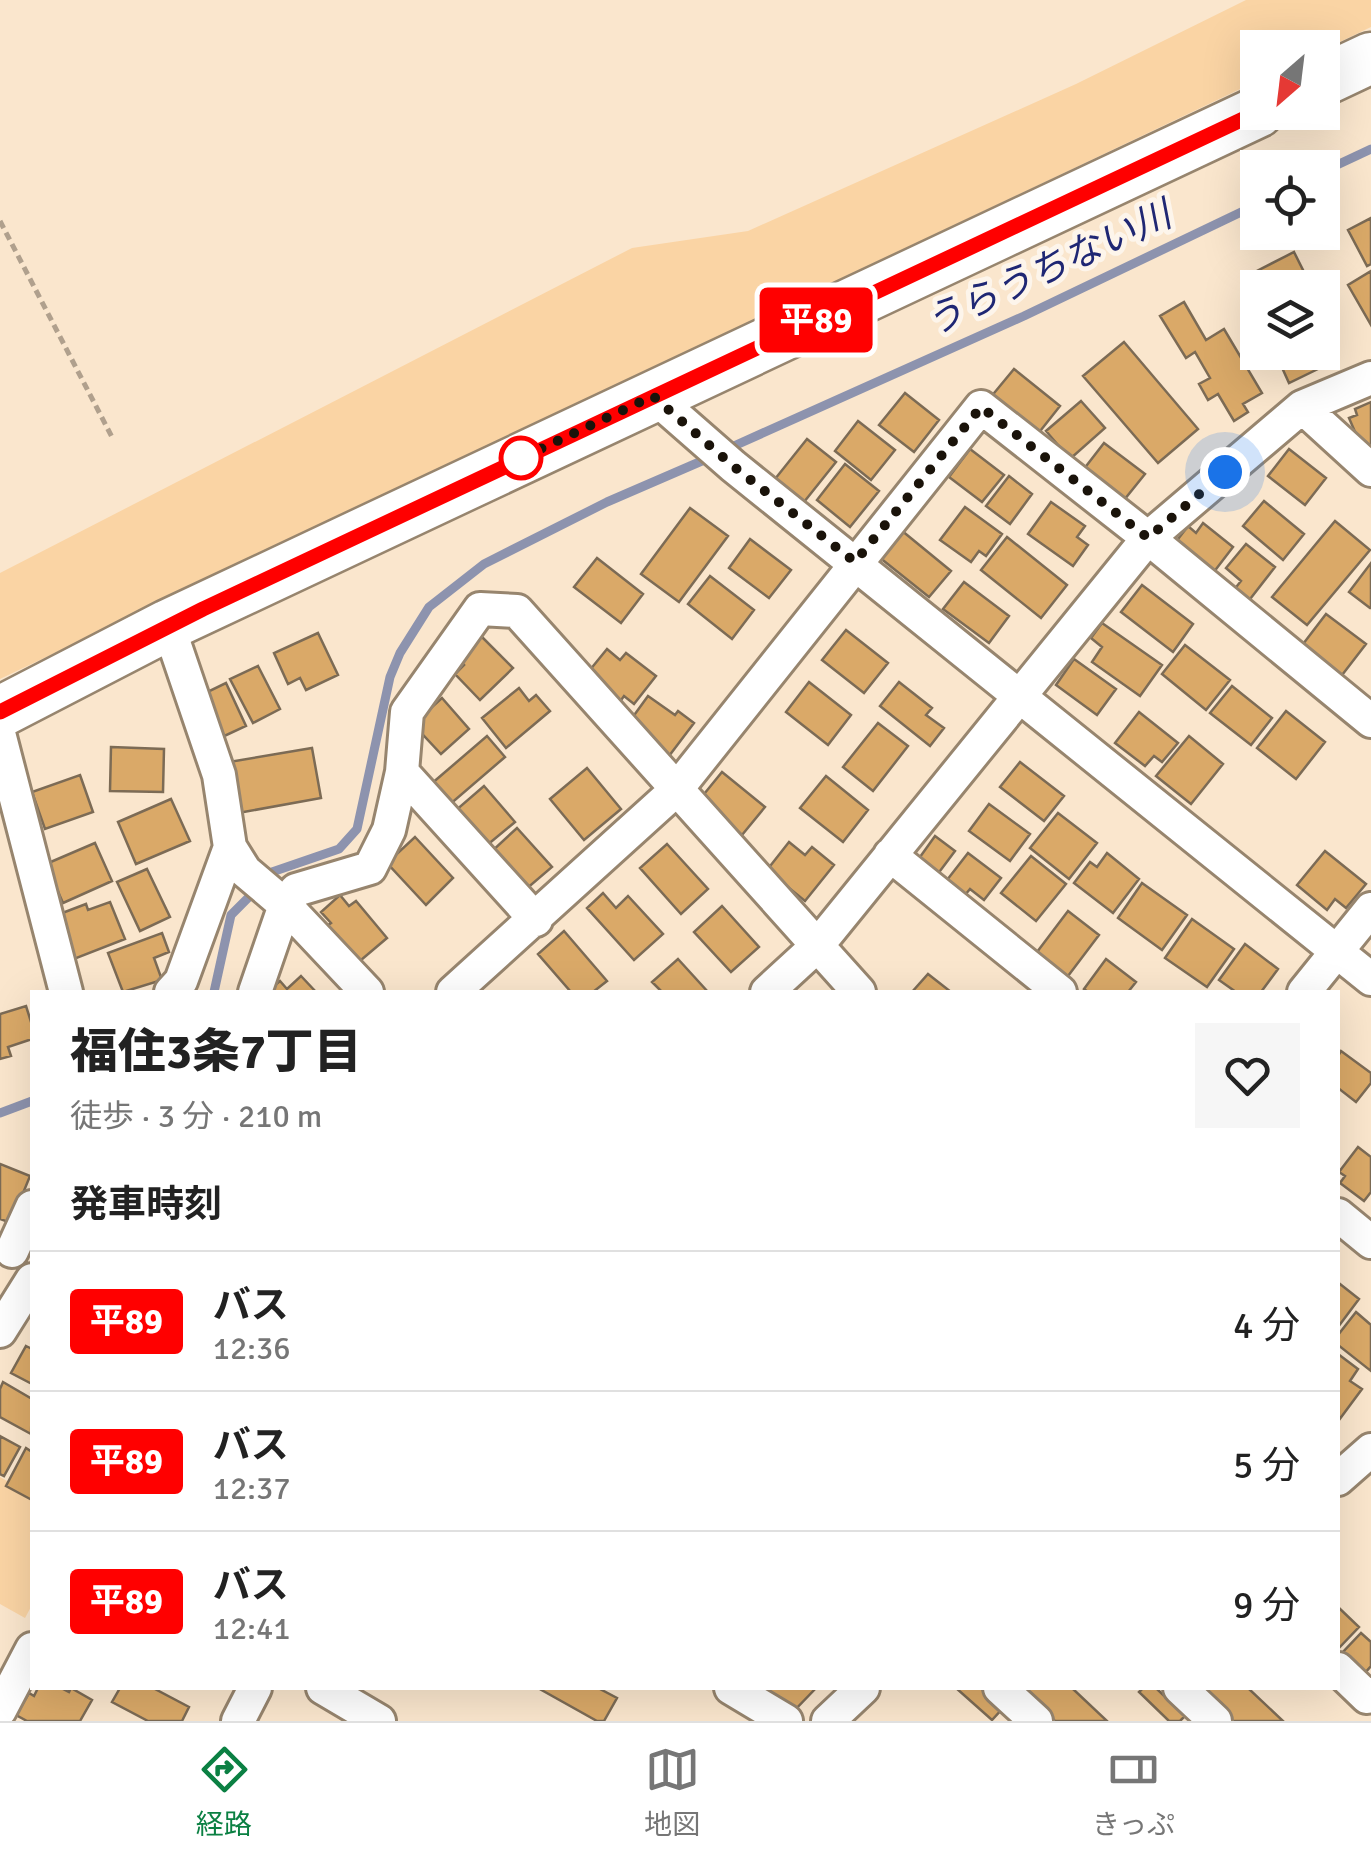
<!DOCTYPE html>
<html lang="ja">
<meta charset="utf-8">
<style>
body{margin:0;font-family:Signika,"Noto Sans JP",sans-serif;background:#f6f6f6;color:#222;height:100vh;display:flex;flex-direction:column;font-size:38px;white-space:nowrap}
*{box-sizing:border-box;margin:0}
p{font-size:32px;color:#767676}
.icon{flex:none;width:55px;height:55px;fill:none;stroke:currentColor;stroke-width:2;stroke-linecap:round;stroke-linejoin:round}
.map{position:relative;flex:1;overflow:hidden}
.details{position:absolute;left:30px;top:990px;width:1310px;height:700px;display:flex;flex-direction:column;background:#fff;border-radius:0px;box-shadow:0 10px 40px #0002}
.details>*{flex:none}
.badge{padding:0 20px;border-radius:8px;font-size:35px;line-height:65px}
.needle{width:65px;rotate:208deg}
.tools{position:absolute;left:1240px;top:30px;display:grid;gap:20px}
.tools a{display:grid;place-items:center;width:100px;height:100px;border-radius:0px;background:#fff;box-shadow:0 10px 40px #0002;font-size:50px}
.you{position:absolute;width:50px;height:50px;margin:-25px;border:8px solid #fff;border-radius:50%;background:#1a73e8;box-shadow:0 0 0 15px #1a73e833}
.map>.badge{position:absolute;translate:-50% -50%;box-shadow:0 0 0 5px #fff}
h2{padding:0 40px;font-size:38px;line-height:90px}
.round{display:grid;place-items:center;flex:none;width:105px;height:105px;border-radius:0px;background:#f6f6f6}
.summary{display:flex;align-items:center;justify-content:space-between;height:170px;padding:0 40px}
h1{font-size:48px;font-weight:800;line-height:75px}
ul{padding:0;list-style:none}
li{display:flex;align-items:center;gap:30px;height:140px;padding:0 40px;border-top:2px solid #e0e0e0}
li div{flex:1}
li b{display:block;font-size:38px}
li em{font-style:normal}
li .badge{min-width:110px;font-weight:700;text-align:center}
.tabs{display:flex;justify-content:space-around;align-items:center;height:140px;border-top:2px solid #e0e0e0;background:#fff;font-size:28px;color:#767676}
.tabs a{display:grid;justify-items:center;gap:5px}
.tabs .current{color:#0b8043}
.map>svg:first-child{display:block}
.green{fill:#fad4a4}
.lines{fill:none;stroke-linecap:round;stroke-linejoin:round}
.stream{stroke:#8d93ae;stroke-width:9}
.building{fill:#daa968;stroke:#7c6b55;stroke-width:2.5}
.minor-casing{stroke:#97856e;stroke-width:38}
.primary-casing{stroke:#97856e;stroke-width:55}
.path{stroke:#b0a08d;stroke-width:5;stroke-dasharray:8 5;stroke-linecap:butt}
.minor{stroke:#fff;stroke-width:32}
.primary{stroke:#fff;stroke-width:50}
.line-casing{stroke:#fff;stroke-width:22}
.line{stroke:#f00;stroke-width:15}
.walk{stroke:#1a130a;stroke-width:10;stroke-dasharray:0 18}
.stop-dot{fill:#fff;stroke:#f00;stroke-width:5}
.labels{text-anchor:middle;stroke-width:10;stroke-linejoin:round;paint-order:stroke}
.water-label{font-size:38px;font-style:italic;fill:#1f2774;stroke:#fdf5eb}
</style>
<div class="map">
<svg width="1371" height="1721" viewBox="0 0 1371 1721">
<rect width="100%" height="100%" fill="#fae6cd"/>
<path class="green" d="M1246 0H1371V27L1323 50 1258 48 1257 81 0 679V573L632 248 748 231 1076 84Z
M0 1477 32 1495V1605L25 1618 0 1604Z"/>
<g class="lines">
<path class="stream" d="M1322 172 1371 149
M725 450 1024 316 1258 204
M265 880 272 872 339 849 357 829 390 677 400 653 429 607 484 564 607 502 711 457
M214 992 231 915 255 891
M0 1113 32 1101"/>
</g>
<path class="building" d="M1371 218V264L1367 266 1348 230Z
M1294 252 1312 288H1258L1251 274Z
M1371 271V325L1348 285Z
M1184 302 1206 340 1224 329 1262 393 1243 404 1248 412 1234 421 1218 394 1208 400 1199 384 1210 378 1195 352 1186 358 1160 316Z
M1124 342 1198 429 1158 463 1083 376Z
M1275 352H1315L1322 367 1289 383Z
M1014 369 1060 406 1037 435 990 398Z
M905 393 939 420 914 452 879 425Z
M1081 401 1105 428 1070 459 1046 431Z
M1371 402V444L1362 448 1349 418 1357 415 1355 409Z
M858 421 895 450 871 480 835 451Z
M807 439 836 462 804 502 775 479Z
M1104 443 1145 474 1120 505 1080 474Z
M970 449 1004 475 982 502 949 477Z
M1289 449 1326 478 1305 505 1268 476Z
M845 464 879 491 850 527 817 500Z
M1009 476 1032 494 1010 524 986 506Z
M1264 501 1304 534 1283 560 1243 526Z
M1051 502 1085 526 1077 537 1088 545 1073 566 1028 534Z
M965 507 1002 534 986 556 979 551 971 562 940 540Z
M690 508 728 536 679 602 641 574Z
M1335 521 1370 550 1307 625 1272 597Z
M1203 523 1233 547 1210 577 1172 547 1188 526 1196 533Z
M901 530 951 571 929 597 879 557Z
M1007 537 1067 585 1041 618 981 570Z
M750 539 791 570 769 598 729 568Z
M1246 544 1275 567 1247 603 1233 591 1241 581 1226 568Z
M597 558 643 594 621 623 574 587Z
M1371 563V608H1370L1349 592Z
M710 576 754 610 732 639 688 604Z
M964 582 1009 616 989 643 943 609Z
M1142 585 1193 624 1173 652 1121 612Z
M1326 614 1366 644 1339 679 1300 648Z
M1102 623 1162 665 1140 696 1092 662 1102 647 1091 638Z
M846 630 888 663 864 693 822 660Z
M318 633 338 675 306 690 300 678 288 684 274 653Z
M481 636 513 668 480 700 455 674 464 665 458 659Z
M1185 645 1230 680 1206 710 1162 674Z
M607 649 620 660 626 653 656 676 634 704 624 696 619 703 585 676Z
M1074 659 1116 689 1097 715 1056 685Z
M258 666 280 709 253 723 230 679Z
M809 682 851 715 828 745 786 712Z
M899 682 932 708 926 715 944 728 930 746 880 706Z
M226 683 246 726 220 738 199 696Z
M1232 686 1272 718 1251 745 1210 713Z
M519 688 529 701 536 695 550 711 506 748 482 718Z
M648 696 675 715 678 711 694 723 669 756 627 725Z
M442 698 469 729 441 754 413 724Z
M1286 711 1325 742 1296 779 1257 748Z
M1139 712 1178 743 1162 762 1154 756 1145 766 1115 743Z
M878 723 908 746 873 791 843 767Z
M487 736 505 757 448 806 430 785Z
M1189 736 1223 764 1191 804 1156 776Z
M111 747 164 749 163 792 110 791Z
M312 748 321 798 238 813 229 762Z
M1020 762 1064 796 1044 821 1000 787Z
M587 768 621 809 584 840 550 799Z
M722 772 765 807 742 835 700 799Z
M80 775 93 812 45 829 32 792Z
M826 776 868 810 843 842 800 808Z
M484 786 515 822 486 846 455 811Z
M171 799 190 841 136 864 118 822Z
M989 804 1030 834 1010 861 969 831Z
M1058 813 1097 843 1069 879 1030 848Z
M517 828 552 867 525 890 491 852Z
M935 836 955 851 934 879 915 864Z
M415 837 453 878 426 905 387 863Z
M789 842 805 855 812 847 834 865 805 901 767 870Z
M95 843 112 881 63 903 46 864Z
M667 844 708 889 681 914 640 868Z
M1325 851 1366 884 1346 908 1335 899 1327 910 1297 885Z
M968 853 1001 878 984 900 970 889 965 895 947 880Z
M1107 853 1139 879 1113 913 1074 883 1090 862 1097 867Z
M1031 856 1066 884 1036 921 1001 893Z
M147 869 170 917 140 931 117 882Z
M1142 883 1187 915 1162 950 1118 918Z
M603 893 616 908 628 896 663 934 634 960 587 908Z
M340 895 349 906 356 901 387 938 354 966 323 929 331 923 321 912Z
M110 902 125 939 74 959 57 915 86 904 88 910Z
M722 906 759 947 731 972 694 932Z
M1068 911 1099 935 1065 980 1034 956Z
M1192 919 1234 949 1207 987 1165 958Z
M564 931 607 981 593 992H571L538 954Z
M162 933 169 952 154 958 162 980 123 992 108 953Z
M1245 944 1278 969 1261 992H1236L1219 980Z
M678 959 708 992H662L652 982Z
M1106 959 1136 982 1128 992H1088L1084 989Z
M928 974 951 992H912Z
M301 976 316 992H267L280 981 287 989Z
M26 1006 32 1025V1039L8 1047 11 1056 0 1059V1014Z
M1341 1051 1371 1073V1083L1356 1102 1338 1088V1056Z
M1358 1147 1371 1157V1192L1364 1201 1340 1183 1345 1176 1339 1172Z
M0 1164 30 1176 11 1223 0 1219Z
M1340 1284 1359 1299 1338 1327V1288Z
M1356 1312 1371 1325V1371L1338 1345V1335Z
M26 1346 32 1349V1384L11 1373Z
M1338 1354 1358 1369 1350 1381 1362 1389 1339 1420Z
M3 1382 32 1399 31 1434 0 1417V1389Z
M0 1436 20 1447 4 1476 0 1474Z
M26 1448 32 1452V1500L6 1486Z
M1338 1607 1359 1627 1338 1649Z
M1361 1633 1371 1642V1666L1364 1674 1342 1653Z
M38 1688H61L69 1692 71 1688 92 1700 80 1721H27L16 1715 29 1693 34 1696Z
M120 1688H153L189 1707 182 1721H148L112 1702Z
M538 1688H598L617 1698 604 1721H597Z
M762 1688H816L790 1715Z
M956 1688H981L1003 1708 992 1720Z
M1019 1688H1072L1107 1721H1055Z
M1143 1688H1156L1185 1716 1180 1721H1169L1139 1692Z
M1194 1688H1248L1283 1721H1229Z"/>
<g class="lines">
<defs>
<path id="minor" d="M1371 378 1302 407 1371 470
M653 396 733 466 1371 979
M168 625 219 775 230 847 181 981 171 992
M0 737 66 992
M402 772 536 920
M230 847 245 871 285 905 367 992
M890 855 1060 992
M255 992 285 905 296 890 370 868 389 830 402 772 407 712 480 609 517 611 859 992
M453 992 676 790 981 407 1148 538 1371 721
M767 992 817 946 1148 538 1302 407
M1304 992 1371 909
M1338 1215 1371 1242
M12 1251 32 1207
M0 1331 32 1280
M1338 1479 1371 1450
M1338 1669 1367 1697 1371 1694
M323 1688 379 1721
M731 1688 786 1721
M1000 1688 1036 1721
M1180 1688 1215 1721
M0 1710 32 1649
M238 1721 255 1688
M828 1721 863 1688"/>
<path id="primary" d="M1322 81 1371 58
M0 712 168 625 1258 112"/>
</defs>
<use href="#minor" class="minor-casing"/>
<use href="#primary" class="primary-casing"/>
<path class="path" d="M0 221 113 439"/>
<use href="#minor" class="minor"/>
<use href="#primary" class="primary"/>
</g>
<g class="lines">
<defs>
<path id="line" d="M0 712 203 609 1258 112"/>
</defs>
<use href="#line" class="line-casing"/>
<use href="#line" class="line"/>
<path class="walk" d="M521 458 515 461 653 396 733 466 855 562 981 407 1148 538 1225 472"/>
</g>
<circle class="stop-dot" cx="521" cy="458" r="20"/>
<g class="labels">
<g class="water-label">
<text transform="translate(1048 268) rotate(-25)" y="13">うらうちない川</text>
</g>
</g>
</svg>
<div class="tools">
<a><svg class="needle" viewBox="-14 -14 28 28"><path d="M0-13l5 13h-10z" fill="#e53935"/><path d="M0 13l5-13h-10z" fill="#767676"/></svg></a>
<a><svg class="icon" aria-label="locate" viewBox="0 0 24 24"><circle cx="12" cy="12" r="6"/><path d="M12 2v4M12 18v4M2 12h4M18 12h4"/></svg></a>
<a><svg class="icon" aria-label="layers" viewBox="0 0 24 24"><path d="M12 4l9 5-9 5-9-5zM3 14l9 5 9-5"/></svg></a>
</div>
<div class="you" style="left:1225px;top:472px"></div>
<b class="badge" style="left:816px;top:320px;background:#f00;color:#fff">平89</b>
<section class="details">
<div class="summary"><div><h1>福住3条7丁目</h1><p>徒歩 · 3 分 · 210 m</p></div><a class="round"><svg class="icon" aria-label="heart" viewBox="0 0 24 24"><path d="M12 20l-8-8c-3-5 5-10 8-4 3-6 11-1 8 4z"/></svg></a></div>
<h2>発車時刻</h2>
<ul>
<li><span class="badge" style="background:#f00;color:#fff">平89</span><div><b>バス</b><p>12:36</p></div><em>4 分</em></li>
<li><span class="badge" style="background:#f00;color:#fff">平89</span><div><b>バス</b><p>12:37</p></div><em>5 分</em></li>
<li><span class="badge" style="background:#f00;color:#fff">平89</span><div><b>バス</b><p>12:41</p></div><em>9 分</em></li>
</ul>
</section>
</div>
<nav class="tabs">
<a class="current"><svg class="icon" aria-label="directions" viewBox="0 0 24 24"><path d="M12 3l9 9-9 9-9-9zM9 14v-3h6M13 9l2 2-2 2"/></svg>経路</a>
<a><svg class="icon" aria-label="map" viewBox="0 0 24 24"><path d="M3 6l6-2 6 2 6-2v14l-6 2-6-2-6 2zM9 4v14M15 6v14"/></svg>地図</a>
<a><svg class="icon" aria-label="tickets" viewBox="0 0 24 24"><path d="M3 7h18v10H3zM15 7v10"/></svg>きっぷ</a>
</nav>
